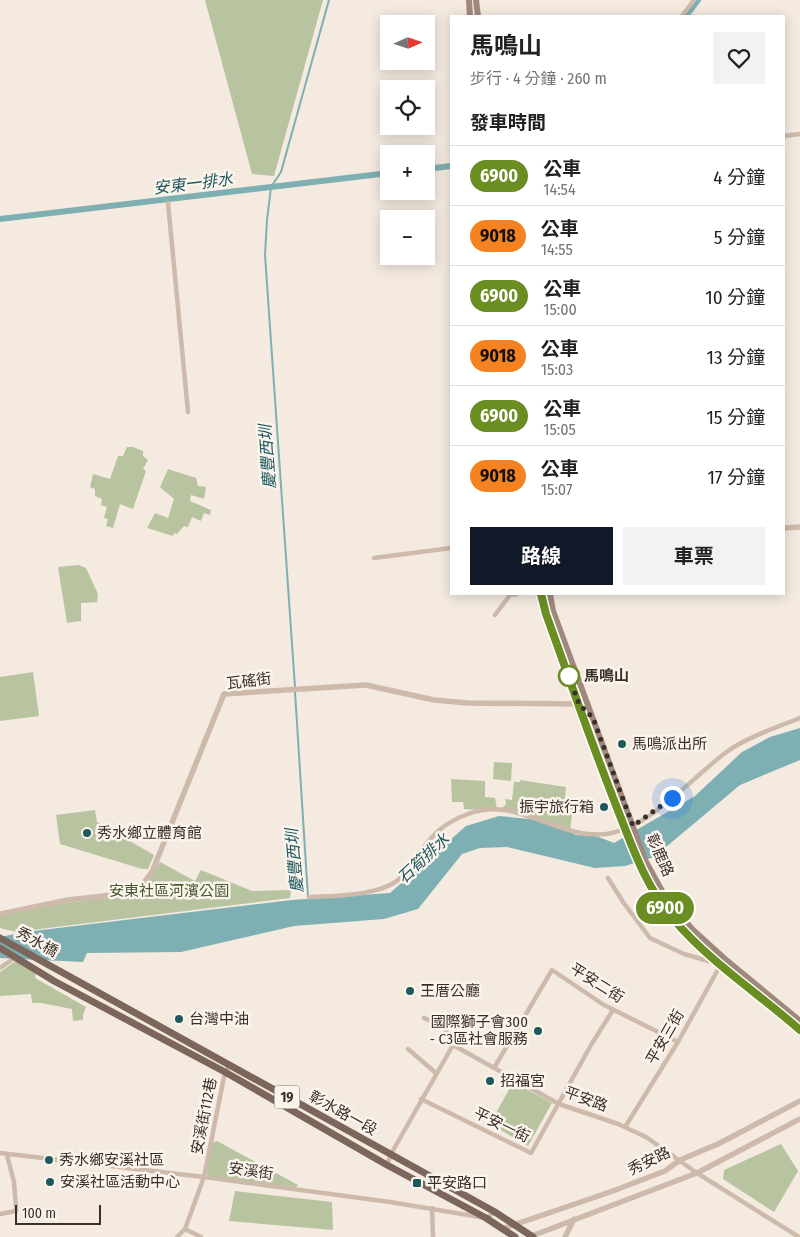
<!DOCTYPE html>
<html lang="zh-TW">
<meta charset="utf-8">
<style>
body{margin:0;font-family:"Fira Sans Condensed","Noto Sans TC",sans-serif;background:#f2f2f2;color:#222;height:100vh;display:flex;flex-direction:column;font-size:19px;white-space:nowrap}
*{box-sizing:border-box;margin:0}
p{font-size:16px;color:#767676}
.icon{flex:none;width:28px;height:28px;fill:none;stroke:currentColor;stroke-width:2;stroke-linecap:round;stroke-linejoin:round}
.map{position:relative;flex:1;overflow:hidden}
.side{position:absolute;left:450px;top:15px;width:335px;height:580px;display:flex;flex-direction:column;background:#fff;border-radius:0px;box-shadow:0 2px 12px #0003}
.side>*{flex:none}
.badge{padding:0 10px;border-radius:16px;font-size:18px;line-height:32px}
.needle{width:32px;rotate:87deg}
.controls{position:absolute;left:380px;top:15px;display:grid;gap:10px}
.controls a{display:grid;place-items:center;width:55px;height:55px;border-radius:0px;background:#fff;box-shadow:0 2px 12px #0003;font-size:25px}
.scale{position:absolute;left:15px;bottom:12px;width:86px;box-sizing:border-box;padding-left:5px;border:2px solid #3a2f2a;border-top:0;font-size:14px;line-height:18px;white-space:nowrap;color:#3a2f2a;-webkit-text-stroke:4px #fbf4ed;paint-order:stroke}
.you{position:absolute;width:25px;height:25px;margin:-12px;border:4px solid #fff;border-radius:50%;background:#1a73e8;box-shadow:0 0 0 8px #1a73e833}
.map>.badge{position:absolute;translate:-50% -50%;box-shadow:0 0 0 2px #fff}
h2{padding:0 20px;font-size:19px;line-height:45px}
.round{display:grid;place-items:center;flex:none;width:52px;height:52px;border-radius:0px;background:#f2f2f2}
.headline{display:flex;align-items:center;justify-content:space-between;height:85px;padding:0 20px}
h1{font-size:24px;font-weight:700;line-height:38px}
.cta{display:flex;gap:10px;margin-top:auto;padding:10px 20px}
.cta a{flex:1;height:58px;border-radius:0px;background:#111827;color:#fff;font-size:20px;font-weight:700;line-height:58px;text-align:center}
.cta a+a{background:#f2f2f2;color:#222}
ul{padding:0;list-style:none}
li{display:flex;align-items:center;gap:15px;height:60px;padding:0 20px;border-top:1px solid #e0e0e0}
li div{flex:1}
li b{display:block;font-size:19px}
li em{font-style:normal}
li .badge{min-width:55px;font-weight:700;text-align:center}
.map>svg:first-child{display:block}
.green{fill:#b7c49f}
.water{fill:#7eafb2}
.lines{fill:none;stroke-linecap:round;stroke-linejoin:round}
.stream{stroke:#7eafb2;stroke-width:2}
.canal{stroke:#7eafb2;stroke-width:6}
.minor{stroke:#cdbaab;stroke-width:4.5}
.tertiary{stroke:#cdbaab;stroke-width:5.5}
.secondary{stroke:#a0897c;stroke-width:6}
.primary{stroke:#7c665b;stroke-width:7}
.line-casing{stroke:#fff;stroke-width:11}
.line{stroke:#6b8e23;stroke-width:8}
.walk{stroke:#3a2f2a;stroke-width:5;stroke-dasharray:0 9}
.stop-dot{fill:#fff;stroke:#6b8e23;stroke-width:2.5}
.poi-dot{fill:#1e595d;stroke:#fbf4ed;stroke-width:2}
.labels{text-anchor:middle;stroke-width:5;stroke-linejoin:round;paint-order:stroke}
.shield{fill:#fbf4ed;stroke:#746a64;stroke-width:1}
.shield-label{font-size:14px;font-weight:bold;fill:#3a2f2a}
.stop-label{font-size:15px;font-weight:bold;fill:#3a2f2a;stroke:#fbf4ed;text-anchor:start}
.street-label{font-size:15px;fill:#3a2f2a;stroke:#fbf4ed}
.poi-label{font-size:15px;fill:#3a2f2a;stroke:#fbf4ed;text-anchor:start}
.park-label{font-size:15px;fill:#49592d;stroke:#fbf4ed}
.water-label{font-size:16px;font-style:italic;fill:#1e595d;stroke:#fbf4ed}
</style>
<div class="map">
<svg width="800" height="1237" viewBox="0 0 800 1237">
<rect width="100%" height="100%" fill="#f4eae0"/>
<path class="green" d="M205 0H323L274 176 252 174Z
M127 447H133L143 451V456L148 460 143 469 146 471 133 509 120 504 113 528 106 526 108 519 104 518 107 507 101 505 102 499 95 496V489L90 487 93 474 110 479 118 456H123Z
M168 469 196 478 198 486 206 487 204 499 191 495 190 501 211 510 210 515 204 513 201 521 192 517 188 527 184 526 177 534 174 533 173 536 147 528 155 513 168 518 174 499 160 487Z
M79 565 86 568 98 594 97 602 81 603V621L67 623 58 567Z
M33 672 39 716 0 721V677Z
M494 762 512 763 511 781 493 779Z
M451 779 485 781V797L495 798 497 809 483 810 464 809 463 802H452Z
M520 780 566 787 564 807 573 808 570 830 500 810 506 804 505 799 512 800 514 782H520Z
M95 810 97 822 154 855 148 869H142L60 844 56 815Z
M160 862 195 881 201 870 252 891 291 890 290 898 16 932 0 928V914L74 902 128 896 145 885Z
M17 960 36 971 35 978 86 1007 83 1015V1020L73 1021 72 1009 41 1003H32L31 994 0 996V972Z
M513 1082 552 1103 528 1146 490 1124Z
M217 1141 298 1185 296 1187 209 1177 207 1174 211 1143Z
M781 1144 798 1171 774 1212 723 1179 724 1170Z
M235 1191 332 1202 333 1230 229 1221Z"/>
<path class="water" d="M800 728V760L740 785 654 857 625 866 595 868 507 847 480 848 462 854 418 909 384 919 294 926 181 952 87 953 83 962 0 958V937L25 932 292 900 390 893 466 826 499 816 540 820 556 824 576 835 596 836 614 843 695 796 742 752 770 737Z"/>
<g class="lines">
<path class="stream" d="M295 687 265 255 267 220 271 187 281 172 329 0
M295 692 308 897"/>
<path class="canal" d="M686 16 698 0
M426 169 451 166
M0 219 389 173"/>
<path class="minor" d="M682 16 694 0
M784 136 800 134
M168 203 188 412
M374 558 451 548
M495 615 510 595 517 594
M608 878 623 902 650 938 684 954 715 963
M309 897C333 896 378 896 398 880 403 875 407 868 412 862 431 838 438 825 468 814 518 794 562 844 612 833 654 824 693 776 728 751 745 738 780 726 800 718
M0 968 16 957
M424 1018 444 1027 453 1045
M408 1049 436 1073
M494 1068 552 970 604 1005 678 1042
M421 1099 531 1153 591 1045 613 1010
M625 1127 678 1042 721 964
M0 1153 204 1177 390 1202 486 1218 495 1212
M387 1165 391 1154 453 1045 559 1104 618 1124 646 1137 697 1173 799 1237
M432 1208 433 1237
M0 1214 16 1211V1207L14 1182 7 1155
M185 1229 201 1237
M177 1237 185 1229 204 1177 225 1072 230 1065"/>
<path class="tertiary" d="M784 528 800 527
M0 914 68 900 130 893 143 884 152 872 224 694 366 685 434 700 468 703 579 704 592 717
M502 1229 613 1191 665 1171 680 1160 718 1144 800 1101
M529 1237 697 1173 800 1119
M565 1237 574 1219"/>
<path class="secondary" d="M469 0 470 16
M476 0 478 16
M541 594 547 614 609 789 636 859 661 903 675 921 710 957 800 1030
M550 594 553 611 646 862 667 900 693 930 725 959 800 1021"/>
<path class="primary" d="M0 938 495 1212 533 1237
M0 948 54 981 225 1072 387 1165 486 1218 515 1237"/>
</g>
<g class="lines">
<defs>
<path id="line" d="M541 594 546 614C570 680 593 748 619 813 634 852 647 888 674 920 711 963 758 993 800 1030"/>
</defs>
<use href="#line" class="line-casing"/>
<use href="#line" class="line"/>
<path class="walk" d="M569 676 567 672 579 704 593 718 633 826 672 798"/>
</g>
<circle class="stop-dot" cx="569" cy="676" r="10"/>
<g class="poi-dot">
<circle cx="622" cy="744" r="5"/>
<circle cx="604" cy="807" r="5"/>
<circle cx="87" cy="833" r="5"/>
<circle cx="410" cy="991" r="5"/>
<circle cx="179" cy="1019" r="5"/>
<circle cx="538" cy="1031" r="5"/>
<circle cx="490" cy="1081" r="5"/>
<circle cx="49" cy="1160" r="5"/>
<circle cx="50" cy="1182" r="5"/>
<rect x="412" y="1178" width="10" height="10" rx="2.5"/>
</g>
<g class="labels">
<rect class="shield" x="274.5" y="1085.5" width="25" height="23" rx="4"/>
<g class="shield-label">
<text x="287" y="1102">19</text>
</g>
<g class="stop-label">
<text x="584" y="681">馬鳴山</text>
</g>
<g class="street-label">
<text transform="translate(249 681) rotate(-7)" y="5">瓦磘街</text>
<text transform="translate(660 855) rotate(66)" y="5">彰鹿路</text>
<text transform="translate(37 942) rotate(29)" y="5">秀水橋</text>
<text transform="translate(597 983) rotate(32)" y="5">平安二街</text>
<text transform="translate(665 1037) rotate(-60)" y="5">平安三街</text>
<text transform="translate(586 1099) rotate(20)" y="5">平安路</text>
<text transform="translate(343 1113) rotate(29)" y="5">彰水路一段</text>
<text transform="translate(204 1116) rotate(-79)" y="5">安溪街112巷</text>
<text transform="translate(502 1125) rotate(26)" y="5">平安一街</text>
<text transform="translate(649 1161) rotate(-26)" y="5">秀安路</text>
<text transform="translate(251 1171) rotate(8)" y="5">安溪街</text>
</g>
<g class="poi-label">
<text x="632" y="749">馬鳴派出所</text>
<text x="594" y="812" text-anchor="end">振宇旅行箱</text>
<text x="97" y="838">秀水鄉立體育館</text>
<text x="420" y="996">王厝公廳</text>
<text x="189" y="1024">台灣中油</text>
<text x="528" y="1027" text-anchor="end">國際獅子會300<tspan x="528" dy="17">- C3區社會服務</tspan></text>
<text x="500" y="1086">招福宮</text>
<text x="59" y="1165">秀水鄉安溪社區</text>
<text x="60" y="1187">安溪社區活動中心</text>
<text x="427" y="1188">平安路口</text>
</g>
<g class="park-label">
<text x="169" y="896">安東社區河濱公園</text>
</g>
<g class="water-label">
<text transform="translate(193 183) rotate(-7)" y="6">安東一排水</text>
<text transform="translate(267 457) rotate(-94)" y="6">慶豐西圳</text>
<text transform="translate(423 858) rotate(-43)" y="6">石筍排水</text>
<text transform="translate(294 861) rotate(-95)" y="6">慶豐西圳</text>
</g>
</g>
</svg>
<div class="controls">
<a><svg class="needle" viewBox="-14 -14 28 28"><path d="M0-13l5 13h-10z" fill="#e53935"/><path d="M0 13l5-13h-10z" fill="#767676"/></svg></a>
<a><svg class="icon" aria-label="locate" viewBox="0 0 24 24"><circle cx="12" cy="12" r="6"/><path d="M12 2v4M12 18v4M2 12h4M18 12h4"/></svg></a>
<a>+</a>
<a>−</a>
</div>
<div class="scale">100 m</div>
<div class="you" style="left:672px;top:798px"></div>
<b class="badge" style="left:665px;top:908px;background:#6b8e23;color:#fff">6900</b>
<section class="side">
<div class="headline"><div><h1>馬鳴山</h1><p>步行 · 4 分鐘 · 260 m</p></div><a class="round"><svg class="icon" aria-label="heart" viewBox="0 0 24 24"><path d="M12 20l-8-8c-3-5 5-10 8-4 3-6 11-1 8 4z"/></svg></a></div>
<h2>發車時間</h2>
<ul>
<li><span class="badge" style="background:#6b8e23;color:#fff">6900</span><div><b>公車</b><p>14:54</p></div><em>4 分鐘</em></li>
<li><span class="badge" style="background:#f58220;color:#111">9018</span><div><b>公車</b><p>14:55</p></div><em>5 分鐘</em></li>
<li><span class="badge" style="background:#6b8e23;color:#fff">6900</span><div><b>公車</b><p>15:00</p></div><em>10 分鐘</em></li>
<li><span class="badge" style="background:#f58220;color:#111">9018</span><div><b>公車</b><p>15:03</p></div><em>13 分鐘</em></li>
<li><span class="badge" style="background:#6b8e23;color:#fff">6900</span><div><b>公車</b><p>15:05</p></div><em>15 分鐘</em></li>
<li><span class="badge" style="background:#f58220;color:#111">9018</span><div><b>公車</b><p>15:07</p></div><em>17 分鐘</em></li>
</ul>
<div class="cta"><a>路線</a><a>車票</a></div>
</section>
</div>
